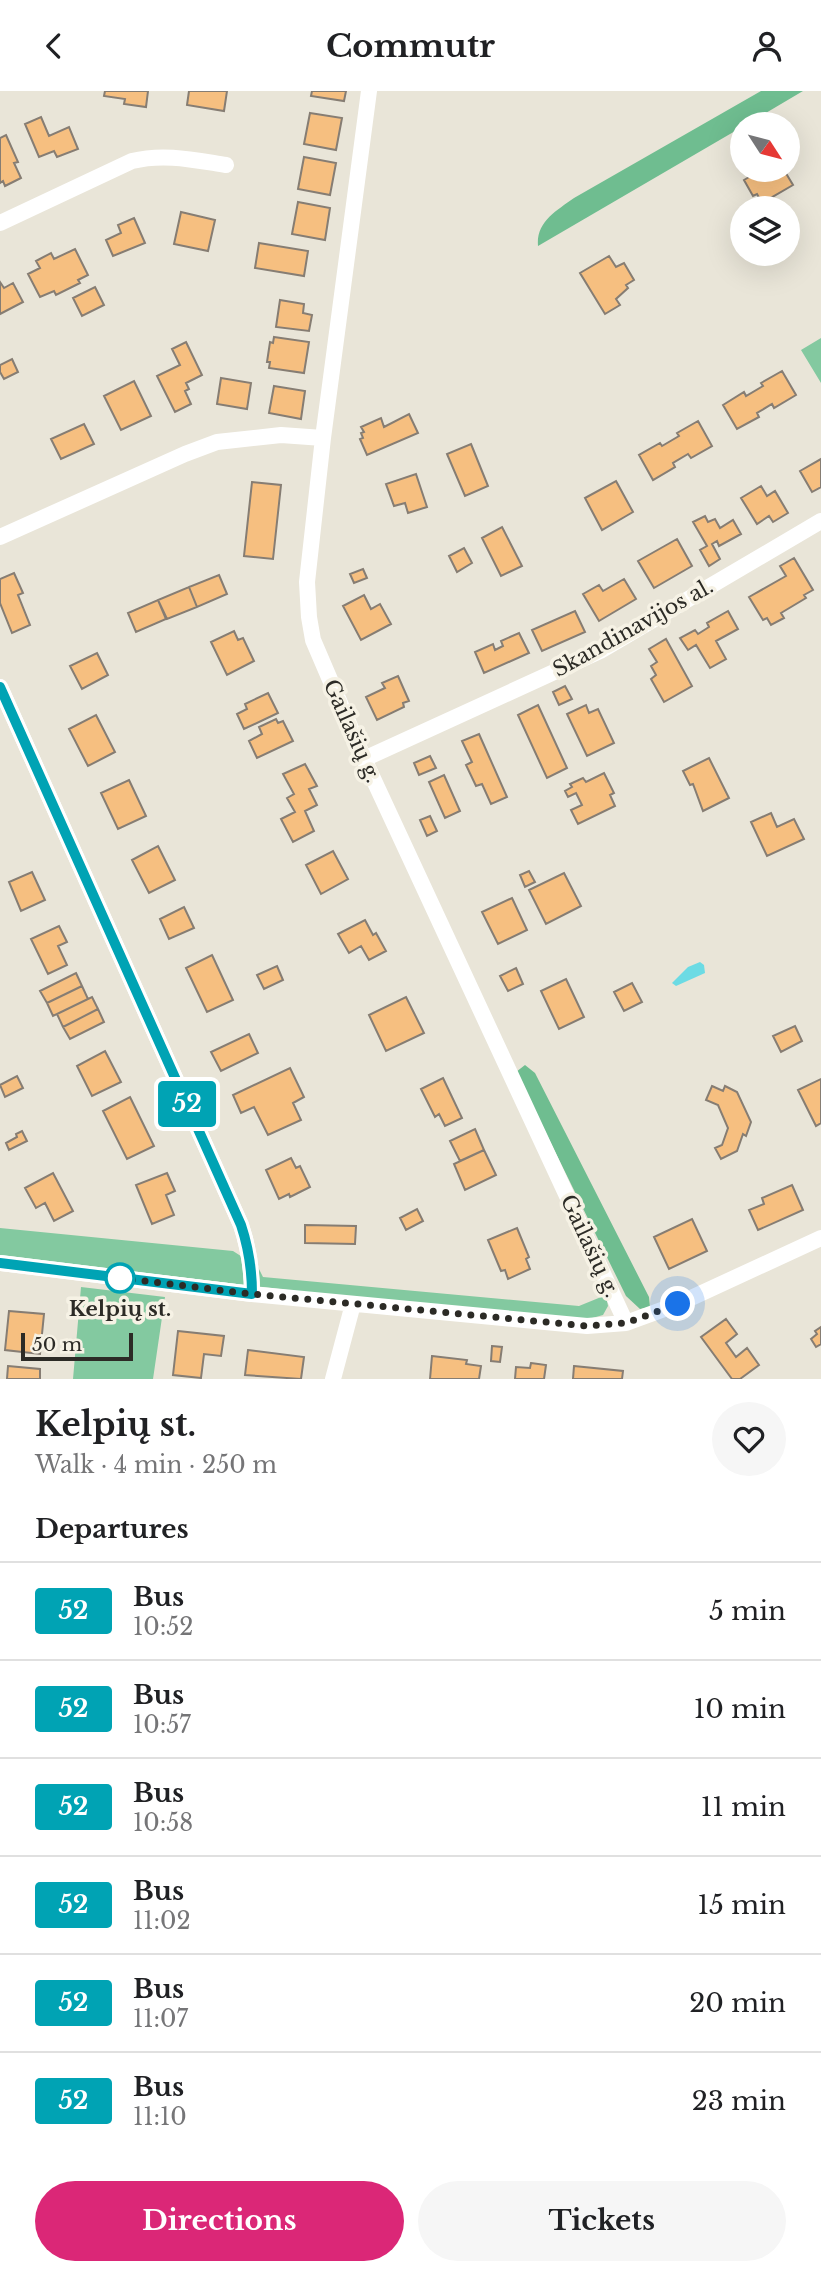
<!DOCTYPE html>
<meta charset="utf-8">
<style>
body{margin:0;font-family:"Libre Baskerville",serif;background:#f6f6f6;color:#202124;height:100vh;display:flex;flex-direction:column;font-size:26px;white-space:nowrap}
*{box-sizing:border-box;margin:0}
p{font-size:23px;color:#757577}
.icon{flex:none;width:38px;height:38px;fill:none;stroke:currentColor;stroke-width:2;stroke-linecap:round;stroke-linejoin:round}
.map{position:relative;height:1288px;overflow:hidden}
.panel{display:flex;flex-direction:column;background:#fff;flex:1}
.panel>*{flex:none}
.badge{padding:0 14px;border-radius:5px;font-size:24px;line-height:46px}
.needle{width:46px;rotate:126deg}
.tools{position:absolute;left:730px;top:21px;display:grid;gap:14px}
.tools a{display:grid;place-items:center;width:70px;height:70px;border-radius:50%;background:#fff;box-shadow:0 7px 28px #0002;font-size:35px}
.scale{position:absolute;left:21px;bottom:18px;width:112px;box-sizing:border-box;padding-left:7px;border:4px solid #2c2b26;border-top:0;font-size:19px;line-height:24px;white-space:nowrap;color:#2c2b26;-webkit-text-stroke:5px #f6f2e5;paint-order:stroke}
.you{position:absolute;width:35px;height:35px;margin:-18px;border:5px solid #fff;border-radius:50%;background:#1a73e8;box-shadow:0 0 0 10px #1a73e833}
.map>.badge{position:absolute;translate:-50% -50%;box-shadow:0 0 0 4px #fff}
h2{padding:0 35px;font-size:26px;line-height:63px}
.round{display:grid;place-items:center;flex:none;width:74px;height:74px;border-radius:37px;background:#f6f6f6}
.head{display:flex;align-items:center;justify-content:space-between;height:119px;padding:0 35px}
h1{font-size:33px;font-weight:800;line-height:52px}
.action{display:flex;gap:14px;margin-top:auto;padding:14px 35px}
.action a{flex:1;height:80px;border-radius:42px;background:#db2777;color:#fff;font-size:28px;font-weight:800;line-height:80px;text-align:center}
.action a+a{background:#f6f6f6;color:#202124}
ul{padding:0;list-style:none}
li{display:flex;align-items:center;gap:21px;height:98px;padding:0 35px;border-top:2px solid #e0e0e0}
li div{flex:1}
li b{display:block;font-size:26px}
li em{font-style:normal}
li .badge{min-width:77px;font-weight:700;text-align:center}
header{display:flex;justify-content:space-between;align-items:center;height:91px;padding:0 35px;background:#fff;font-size:32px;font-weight:800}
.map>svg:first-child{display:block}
.green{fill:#83c9a0}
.forest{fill:#6fbd90}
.water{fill:#6cdbe4}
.building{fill:#f6bf80;stroke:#867d73;stroke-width:2}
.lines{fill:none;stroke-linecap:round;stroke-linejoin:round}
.street{stroke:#fff;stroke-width:16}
.line-casing{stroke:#fff;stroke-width:16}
.line{stroke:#00a3b4;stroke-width:10}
.walk{stroke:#2c2b26;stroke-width:7;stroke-dasharray:0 12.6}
.stop-dot{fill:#fff;stroke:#00a3b4;stroke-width:3.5}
.labels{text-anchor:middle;stroke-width:7;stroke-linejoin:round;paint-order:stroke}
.street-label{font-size:21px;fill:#2c2b26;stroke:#f6f2e5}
.stop-label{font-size:21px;font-weight:bold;fill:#2c2b26;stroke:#f6f2e5}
</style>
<header><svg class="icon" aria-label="back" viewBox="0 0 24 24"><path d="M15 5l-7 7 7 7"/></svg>Commutr<svg class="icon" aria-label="person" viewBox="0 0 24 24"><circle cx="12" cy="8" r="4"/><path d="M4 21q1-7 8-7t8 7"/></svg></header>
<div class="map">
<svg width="821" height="1288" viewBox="0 0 821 1288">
<rect width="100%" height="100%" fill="#e9e5d8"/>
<path class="green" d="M821 247V292L801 259Z
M0 1137 233 1160 258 1176 263 1186 579 1215 606 1204 608 1215 603 1224 585 1229 407 1213 0 1165Z
M81 1196 165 1206 153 1288H73Z"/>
<path class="forest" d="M761 0H803L747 33H742V36L538 155C536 131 556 120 574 107Z
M525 974 535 982 649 1206 650 1216 640 1218 626 1205 516 981Z"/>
<path class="water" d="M700 871 704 874 705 882 676 895 672 892 688 876Z"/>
<path class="building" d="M105 0H148L146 16 124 13 125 8 104 5Z
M189 0H227L224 20 187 14Z
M312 0H346L344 10 311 5Z
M310 22 342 27 336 59 304 53Z
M41 26 49 45 69 36 78 58 57 66 54 60 39 66 25 33Z
M6 44 18 71 14 72 21 87 5 95 3 90 0 92V47Z
M304 66 336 72 330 104 298 98Z
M761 79H784L793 94 762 112 757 103 753 105 744 89Z
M298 111 330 117 325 149 292 143Z
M181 121 215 129 208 160 174 153Z
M134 127 145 152 113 165 106 149 121 142 118 134Z
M259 152 308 160 304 185 255 177Z
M75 158 88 184 78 189 80 192 56 204 54 200 40 206 28 183 40 177 36 170 51 162 54 168Z
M609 165 616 176 624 172 634 189 626 194 628 197 616 208 620 214 605 223 580 182Z
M0 191 4 197 13 192 23 211 0 223Z
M95 196 104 214 82 225 73 207Z
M280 209 304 213 303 222 312 224 309 240 276 236Z
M274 246 309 251 304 282 269 277 270 271H267L270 251 273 252Z
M186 251 202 284 186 292 189 298 185 300 191 313 175 321 157 285 180 274 172 258Z
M12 268 18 281 4 288 0 281V274Z
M782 280 796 304 774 317 772 313 757 322 759 326 737 338 723 314 744 301 746 305 763 295 761 292Z
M221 287 251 292 247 318 217 313Z
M134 290 151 325 121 339 104 305Z
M274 295 305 300 301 328 269 322Z
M409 323 418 342 367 364 360 348 363 347 361 342 364 341 361 336 381 327 384 336Z
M698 330 712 355 691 367 688 363 673 372 675 376 653 389 639 364 660 352 662 355 679 345 677 342Z
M84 333 94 353 61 368 51 348Z
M471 353 488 395 465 405 447 363Z
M821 368V396L812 401 800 380Z
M416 383 427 416 408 422 405 412 394 415 386 393Z
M616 390 633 421 602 439 585 407Z
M252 391 281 394 273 468 244 465Z
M761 395 767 405 775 400 788 422 773 431 769 425 757 433 741 407Z
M705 425 708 431 715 428 720 437 733 429 741 443 719 455 717 450 712 453 720 468 709 475 700 459 707 455 693 431Z
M502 436 522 475 501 485 482 447Z
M677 448 692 475 654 497 638 470Z
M464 457 472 472 457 481 449 465Z
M794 467 813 499 804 504 806 507 781 522 784 527 771 534 767 527 763 529 749 506 786 485 780 475Z
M363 478 367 487 354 492 350 483Z
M14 482 23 502 18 504 30 534 12 542 0 512V488Z
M219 484 227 503 197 516 189 496Z
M624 488 636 508 599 530 583 503 599 494 603 500Z
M189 496 197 516 167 528 158 509Z
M364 504 371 518 380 513 391 533 361 549 343 515Z
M158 509 166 528 136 541 128 522Z
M575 520 585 541 542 560 532 539Z
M728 520 738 538 716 550 726 568 710 577 696 554 688 559 680 547 695 539 698 543 709 536 707 532Z
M234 540 238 549 243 547 254 570 227 584 211 551Z
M519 542 529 562 484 582 475 561 493 553 495 559 503 555 501 550Z
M666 548 692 595 664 611 651 588 656 584 651 575 657 571 649 558Z
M97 562 108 584 82 598 70 575Z
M398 585 409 610 403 612 404 616 377 629 366 606 385 597 382 592Z
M565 595 572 608 559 614 553 601Z
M268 602 278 622 244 638 237 623 247 618 245 613Z
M538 614 567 677 547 687 518 624Z
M586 614 589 622 598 618 614 652 587 665 567 623Z
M96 624 115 661 88 675 69 638Z
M276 628 278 632 283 630 293 650 257 667 249 650 262 643 259 636Z
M479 643 507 706 491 713 482 693 476 695 466 674 472 671 462 650Z
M430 665 436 677 419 684 414 672Z
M709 667 729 707 703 720 693 693 690 694 683 680Z
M305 673 317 695 309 698 317 714 305 720 314 740 293 751 281 728 295 721 287 707 294 703 283 683Z
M604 682 614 702 610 704 615 715 578 733 571 719 582 714 576 702 568 706 565 700 572 696 570 693 583 687 586 691Z
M444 684 460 720 445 727 429 691Z
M129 689 146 725 118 738 101 702Z
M771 722 777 736 794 728 804 748 767 765 751 731Z
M430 725 437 740 427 745 420 729Z
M158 755 175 789 149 802 132 769Z
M333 760 348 788 321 803 306 774Z
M529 780 535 791 525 796 520 784Z
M32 781 45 809 21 820 9 791Z
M564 782 581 815 546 833 529 799Z
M512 807 527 839 498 853 482 821Z
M184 816 194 837 169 848 160 828Z
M365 829 373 844 376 842 386 860 369 869 361 855 349 862 338 843Z
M59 835 67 851 58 855 67 874 48 883 31 848Z
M212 864 233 909 207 921 186 877Z
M277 875 283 889 264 898 257 884Z
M516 877 523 893 508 900 500 885Z
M76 882 82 895 47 912 40 900Z
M566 888 584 926 559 938 541 900Z
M632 892 642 911 624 920 614 901Z
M82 895 88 908 53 925 47 912Z
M92 906 98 918 63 936 57 923Z
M406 906 424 942 386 960 369 924Z
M98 918 104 931 70 948 63 936Z
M795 935 802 950 781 961 773 945Z
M249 943 258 962 221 980 211 961Z
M105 960 121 991 92 1005 77 975Z
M290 977 304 1006 293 1012 301 1029 268 1044 254 1016 241 1022 233 1004Z
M17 985 23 997 5 1006 0 994Z
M443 987 462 1027 445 1035 439 1023 435 1026 421 998Z
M821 988V1032L816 1035 798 999Z
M712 995 723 1000 725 995 737 1001 751 1031 746 1045 743 1043 737 1060 721 1068 715 1057 722 1054 728 1037 718 1014 706 1009Z
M130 1006 154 1055 127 1068 103 1020Z
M475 1038 484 1059 460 1070 450 1050Z
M22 1040 27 1050 9 1059 6 1052 17 1046 16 1043Z
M484 1059 496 1084 465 1099 454 1073Z
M291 1067 296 1077 300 1075 310 1096 290 1106 289 1103 279 1108 266 1079Z
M53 1082 73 1120 54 1130 45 1112 36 1117 25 1097Z
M167 1082 175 1100 166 1104 174 1124 152 1133 136 1094Z
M792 1094 803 1119 758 1139 749 1119 764 1113 762 1107Z
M417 1118 423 1130 406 1139 400 1127Z
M692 1128 707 1160 669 1178 654 1146Z
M305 1134 356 1135 355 1153 305 1152Z
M517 1137 529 1166 526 1168 530 1178 508 1188 505 1179 501 1180 488 1149Z
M9 1220 44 1223 40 1263 5 1259Z
M726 1228 737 1243 726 1252 736 1266 747 1257 759 1274 740 1288H732L701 1246Z
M821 1236V1253L816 1256 811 1248 817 1243 815 1240Z
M178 1240 224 1245 221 1265 204 1263 201 1287 173 1284Z
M492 1255 502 1256 500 1271 491 1270Z
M248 1259 304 1266 301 1288 245 1284Z
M432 1265 467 1269 466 1273 481 1275 479 1288H430Z
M531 1272 546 1274 544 1288H515L516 1276 530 1277Z
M8 1275 40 1278V1288H7Z
M574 1275 623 1280 622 1288H573Z"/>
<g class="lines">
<path class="street" d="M369 0 323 347 307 491 309 526 313 549 364 668 626 1232
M0 132 132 70C164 62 194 69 226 74
M0 446 185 363 217 351 281 344 323 347
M0 596 241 1134C249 1158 252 1178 252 1203
M364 668 600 560 821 430
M0 1172 252 1203 587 1235 626 1232 678 1213 821 1147
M333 1288 353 1213"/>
</g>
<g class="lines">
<defs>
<path id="line" d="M0 596 241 1134C249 1158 252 1178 252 1203L0 1172"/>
</defs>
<use href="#line" class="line-casing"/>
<use href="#line" class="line"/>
<path class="walk" d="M120 1187 252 1203 587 1235 626 1232 678 1213"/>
</g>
<circle class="stop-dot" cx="120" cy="1187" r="14"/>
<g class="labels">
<g class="street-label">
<text transform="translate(633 537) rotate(-29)" y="7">Skandinavijos al.</text>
<text transform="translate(352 640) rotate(66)" y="7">Gailašių g.</text>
<text transform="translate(590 1155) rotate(65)" y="7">Gailašių g.</text>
</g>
<g class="stop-label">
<text x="120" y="1225">Kelpių st.</text>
</g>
</g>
</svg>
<div class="tools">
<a><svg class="needle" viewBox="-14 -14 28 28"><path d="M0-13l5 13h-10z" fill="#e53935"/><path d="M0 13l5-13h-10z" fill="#757577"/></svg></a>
<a><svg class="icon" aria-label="layers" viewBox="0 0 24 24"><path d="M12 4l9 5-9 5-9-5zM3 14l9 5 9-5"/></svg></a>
</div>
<div class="scale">50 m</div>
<div class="you" style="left:678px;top:1213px"></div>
<b class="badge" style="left:187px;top:1013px;background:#00a3b4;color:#fff">52</b>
</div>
<section class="panel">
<div class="head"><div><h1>Kelpių st.</h1><p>Walk · 4 min · 250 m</p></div><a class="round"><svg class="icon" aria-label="heart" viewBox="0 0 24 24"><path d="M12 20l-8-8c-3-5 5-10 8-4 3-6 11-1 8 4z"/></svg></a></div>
<h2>Departures</h2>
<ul>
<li><span class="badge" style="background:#00a3b4;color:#fff">52</span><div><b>Bus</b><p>10:52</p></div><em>5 min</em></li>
<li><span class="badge" style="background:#00a3b4;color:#fff">52</span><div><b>Bus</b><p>10:57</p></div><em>10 min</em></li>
<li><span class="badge" style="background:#00a3b4;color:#fff">52</span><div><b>Bus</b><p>10:58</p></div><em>11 min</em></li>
<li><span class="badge" style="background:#00a3b4;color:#fff">52</span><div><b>Bus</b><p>11:02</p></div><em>15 min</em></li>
<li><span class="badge" style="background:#00a3b4;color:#fff">52</span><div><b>Bus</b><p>11:07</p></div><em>20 min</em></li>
<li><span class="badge" style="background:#00a3b4;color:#fff">52</span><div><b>Bus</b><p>11:10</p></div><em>23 min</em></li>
</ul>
<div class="action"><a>Directions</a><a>Tickets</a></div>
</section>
